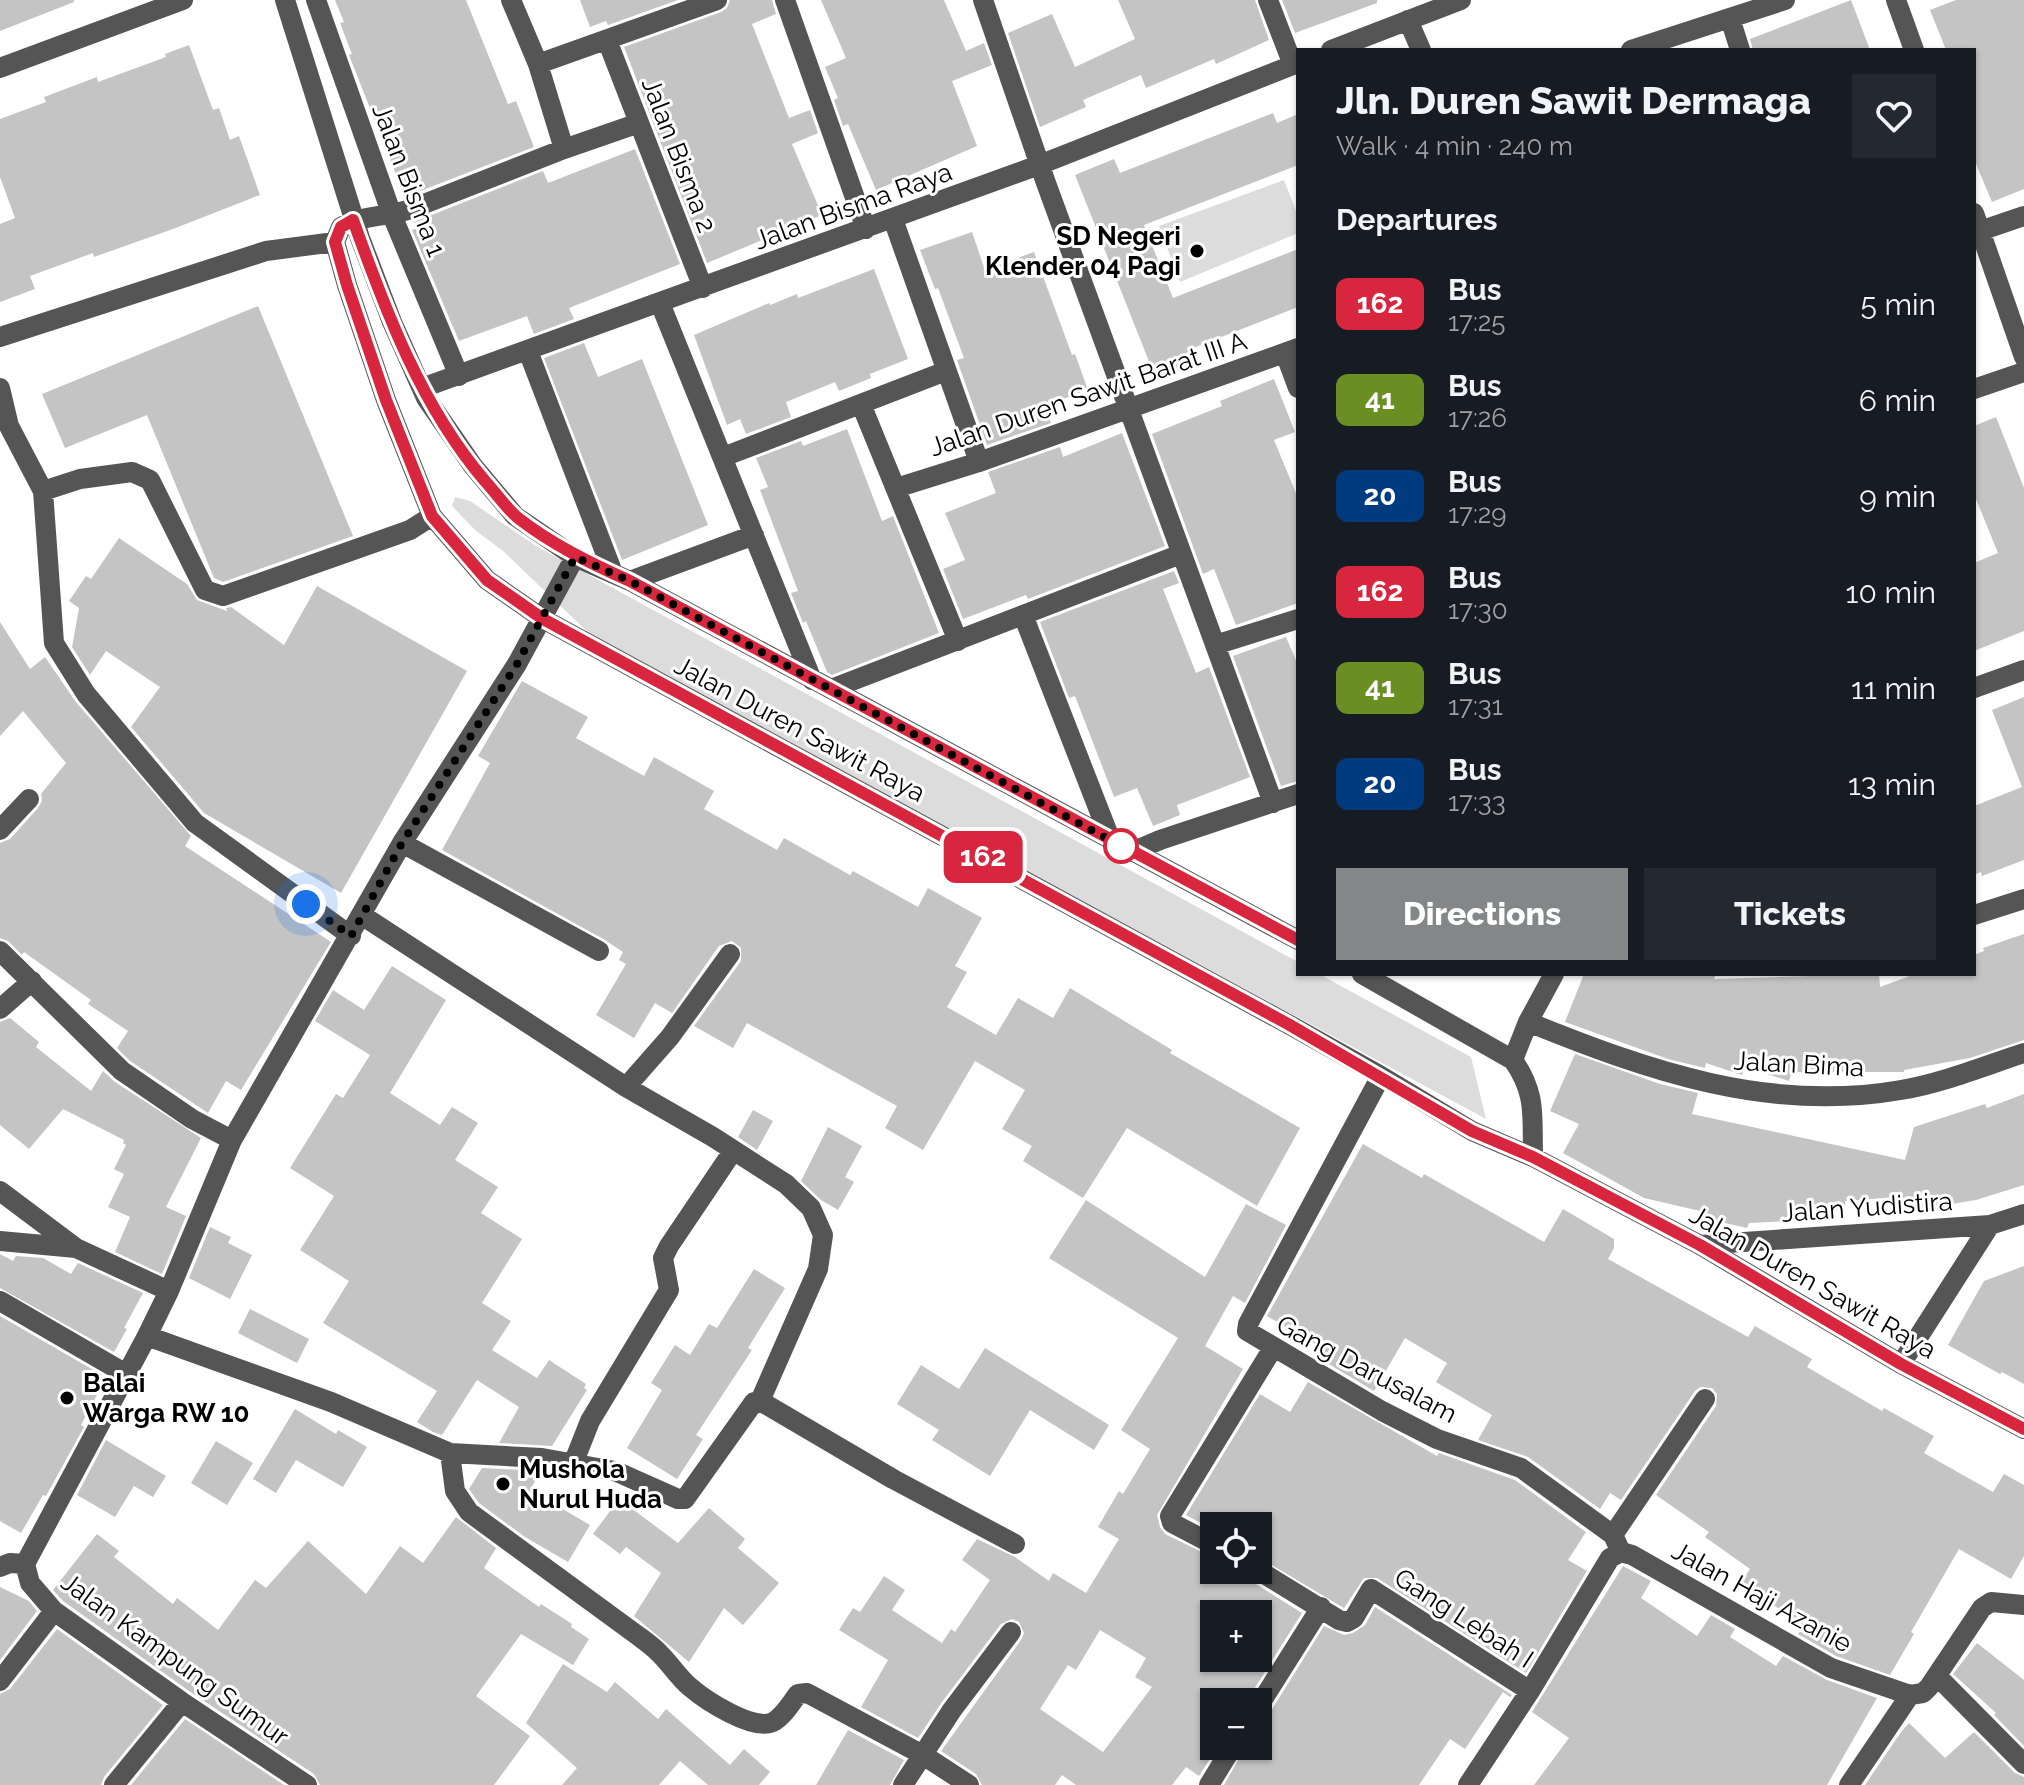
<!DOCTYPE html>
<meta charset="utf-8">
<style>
body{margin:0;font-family:Raleway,sans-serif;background:#242831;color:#f1f3f6;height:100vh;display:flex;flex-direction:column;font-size:30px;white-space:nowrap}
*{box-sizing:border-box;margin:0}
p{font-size:26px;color:#9ea1a6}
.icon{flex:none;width:44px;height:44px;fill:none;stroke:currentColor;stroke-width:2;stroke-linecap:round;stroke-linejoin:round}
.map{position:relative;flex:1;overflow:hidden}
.details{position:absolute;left:1296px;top:48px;width:680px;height:928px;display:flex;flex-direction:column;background:#171b24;border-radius:0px;box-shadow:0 2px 6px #0004}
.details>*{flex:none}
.badge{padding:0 16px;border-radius:12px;font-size:28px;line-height:52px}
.fabs{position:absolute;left:1200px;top:1512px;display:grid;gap:16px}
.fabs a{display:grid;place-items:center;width:72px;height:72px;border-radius:0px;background:#171b24;box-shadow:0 2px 6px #0004;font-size:40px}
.you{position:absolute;width:40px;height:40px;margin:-20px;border:6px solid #fff;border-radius:50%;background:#1a73e8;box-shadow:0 0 0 12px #1a73e833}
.map>.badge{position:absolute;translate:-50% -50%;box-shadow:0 0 0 4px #fff}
h2{padding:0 40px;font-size:30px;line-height:72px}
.round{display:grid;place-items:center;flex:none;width:84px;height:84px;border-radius:0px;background:#242831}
.summary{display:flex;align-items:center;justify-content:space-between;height:136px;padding:0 40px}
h1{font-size:38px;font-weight:800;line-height:60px}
.action{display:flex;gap:16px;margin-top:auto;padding:16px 40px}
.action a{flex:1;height:92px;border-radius:0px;background:#858687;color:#fff;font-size:32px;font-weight:800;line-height:92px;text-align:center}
.action a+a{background:#242831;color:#f1f3f6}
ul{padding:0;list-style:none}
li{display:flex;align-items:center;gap:24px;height:96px;padding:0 40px}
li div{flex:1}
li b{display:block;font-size:30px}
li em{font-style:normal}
li .badge{min-width:88px;font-weight:700;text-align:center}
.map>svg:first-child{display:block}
.green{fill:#dcdcdc}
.building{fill:#c4c4c4;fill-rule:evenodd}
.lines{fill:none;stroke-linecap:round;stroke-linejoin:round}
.minor{stroke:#555;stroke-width:20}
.line-casing{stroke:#fff;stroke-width:18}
.line{stroke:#d7263d;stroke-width:12}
.walk{stroke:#000;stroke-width:8;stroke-dasharray:0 14.4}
.poi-dot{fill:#000;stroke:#fff;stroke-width:3}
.stop-dot{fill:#fff;stroke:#d7263d;stroke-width:4}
.labels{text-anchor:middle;stroke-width:6;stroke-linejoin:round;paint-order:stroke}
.street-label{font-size:26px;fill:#000;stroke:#fff}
.poi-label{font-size:26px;font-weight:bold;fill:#000;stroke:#fff;text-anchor:start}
</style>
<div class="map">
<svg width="2024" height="1785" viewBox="0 0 2024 1785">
<rect width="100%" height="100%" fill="#fff"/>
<path class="green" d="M1284 180 1298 216V233L1180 282 1159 226Z
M455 497 470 501 536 546 1298 962V974H1319L1471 1057 1486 1119 593 637 503 551 475 530 452 506Z"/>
<path class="building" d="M0 0H74V2L0 31Z
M335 0H466L508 104 516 101 534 147 405 197 349 55 352 54 340 23 344 22Z
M580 0H678L608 25 606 21 590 27Z
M730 0H772L776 14 752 24 789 118 810 110 818 133 792 144 822 215 707 263 624 47 721 12 727 8Z
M821 0H944L966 51 984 43 992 65 952 81 977 146 876 190 848 124 843 126 834 100 838 98 825 67 846 58Z
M1118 0H1255L1269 40 1216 64 1214 59 1146 88 1141 75 1083 100 1086 107 1040 127 1008 33 1052 14 1075 67 1135 39Z
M1282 0H1377V3L1295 33Z
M1851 0 1870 50H1753L1750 39Z
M1956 0H2024V189L1992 202 1974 159V50H1946L1930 10Z
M189 45 213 110 219 108 230 140 239 136 260 195 173 229 94 257 93 253 30 276 35 289 0 302V224L15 218 0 177V119L46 102 44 97 97 77 98 82 166 57 165 54Z
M1273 113 1277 123 1298 114V165L1144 225 1173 298 1298 249V307L1188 350 1194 365 1156 379 1075 175 1114 159 1120 173Z
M635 149 680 264 569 308 574 319 534 334 527 316 459 341 412 230 417 228 414 222 543 171 548 183Z
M972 232 985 270 1034 252 1072 355 1075 354 1088 390 1044 406 1051 423 987 445 957 360 964 358 938 288 935 289 920 250Z
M874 269 908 359 870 374 871 378 839 391 835 382 786 402 791 417 746 434 740 419 727 425 694 335 769 303 770 305 797 294 798 298Z
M258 306 353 536 223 582 214 578 147 415 65 448 42 394Z
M584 343 598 377 642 359 708 525 622 560 544 358Z
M1274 379 1295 432 1274 440 1298 498V603L1236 625 1214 569 1203 574 1152 434 1222 406 1220 401Z
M1996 417 2024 488V631L1974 651V563L1998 553 1974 494V426Z
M847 429 882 521 893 516 939 633 832 675 827 672 806 621 803 623 791 593 798 591 760 490 768 487 756 458 801 441 803 446Z
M1122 433 1165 546 1028 599 1026 595 963 619 943 569 965 560 945 513 996 493 988 472 1060 447 1063 457Z
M119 538 187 584 197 600 227 611 226 608 231 607 284 645 317 586 467 671 341 893 204 813 131 727 160 687 106 651 90 675 72 647 79 608 69 601 86 576 91 579Z
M1174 571 1179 583 1163 589 1196 673 1209 667 1250 777 1177 805 1180 815 1153 826 1137 788 1114 797 1075 696 1069 698 1040 622Z
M0 622 30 669 45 657 76 702 191 836 185 846 331 942 241 1090 226 1081 208 1113 130 1061 117 1048 128 1031 88 1004 91 1000 24 952 22 955 8 941 0 938V843L10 839 38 808 42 801 41 794 66 763 23 711 0 736Z
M1286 637 1298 665V781L1281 786 1233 656Z
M522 681 588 717 576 738 644 776 654 757 714 791 704 809 777 850 784 838 850 875 853 871 918 907 928 888 982 918 955 966 967 972 947 1007 996 1035 1018 998 1053 1018 1070 988 1172 1050 1170 1053 1300 1128 1257 1206 1127 1128 1083 1198 1023 1161 1032 1146 1002 1129 1025 1090 975 1061 923 1150 885 1128 897 1106 747 1023 733 1048 694 1026 741 961V948L732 941 719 946 672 1013 655 1003 634 1038 596 1015 626 964 619 960 623 952 605 940 442 850 490 763 478 756Z
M2024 697V860L1982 876 1981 872 1974 875V806L2022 787 1992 710Z
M2024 934V1040L1970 1058 1904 1070V1072H1792L1789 1081 1745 1067 1742 1075 1706 1063 1705 1068 1668 1059 1565 1022 1584 974H1716L1714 979 1879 974 1880 987 1915 974H1974V955L1984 951 1983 948Z
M392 966 446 1000 390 1093 440 1125 452 1107 478 1123 455 1160 498 1187 481 1213 522 1239 482 1303 511 1321 492 1350 537 1378 549 1360 586 1384 584 1388 587 1390 552 1446 499 1443 519 1407 477 1380 442 1435 433 1432 417 1422 437 1391 323 1323 349 1281 300 1250 334 1196 290 1168 336 1094 343 1098 370 1055 315 1021 333 990 364 1010Z
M10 1018 39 1042 36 1047 91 1091 103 1071 115 1082 201 1138 166 1207 186 1216 162 1274 115 1252 130 1217 108 1207 124 1174 114 1169 126 1145 123 1143 124 1140 63 1109 29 1149 0 1125V1022Z
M1575 1054 1660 1084 1698 1093 1692 1114 1905 1160 1914 1127 1985 1104 1987 1108 2024 1094V1185L1976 1200 1901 1212 1899 1197 1845 1201V1209L1811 1212V1220L1749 1223 1747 1228 1699 1217 1700 1211 1644 1198 1563 1153 1579 1124 1550 1111Z
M753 1110 773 1121 757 1150 738 1137Z
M828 1127 862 1146 845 1177 854 1182 838 1210 821 1200 801 1181Z
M1363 1144 1422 1178 1424 1174 1544 1242 1563 1209 1614 1239V1248L1608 1259 1748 1337 1755 1326 1812 1359 1807 1367 1882 1411 1884 1408 1934 1436 1924 1453 1993 1492 2004 1474 2024 1485V1556L2011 1579 1959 1549 1911 1632 1914 1634 1890 1675 1836 1656 1798 1634 1804 1626 1741 1583 1750 1569 1705 1537 1709 1532 1656 1495 1716 1406 1717 1394 1712 1388 1700 1387 1695 1391 1621 1500 1610 1493 1600 1509 1528 1457 1478 1440 1492 1415 1436 1382 1447 1363 1405 1338 1374 1391 1322 1360 1323 1358 1315 1354 1319 1346 1267 1316Z
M1086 1200 1205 1277 1246 1204 1286 1225 1245 1303 1233 1296 1205 1346 1243 1369 1157 1515 1160 1527 1165 1534 1214 1558V1570H1245L1251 1581 1302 1613 1246 1702H1214V1746H1218L1199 1776 1186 1767 1172 1785H1076L1062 1775 1055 1785H982L976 1774 941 1751 1021 1640 1024 1633 1019 1622 1012 1619 1001 1624 942 1702 918 1738 861 1707 888 1660 839 1630 853 1608 860 1612 884 1576 905 1590 892 1610 942 1643 951 1629 955 1632 990 1580 962 1560 977 1539 1015 1557 1049 1581 1053 1573 1086 1593 1119 1539 1098 1527 1119 1491 1123 1494 1150 1449 1121 1430 1178 1338 1049 1258ZM1214 1614H1258V1658H1214ZM1100 1630 1146 1658 1135 1677 1152 1687 1103 1752 1040 1709 1068 1665 1076 1670Z
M210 1227 231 1237 228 1243 252 1255 230 1299 189 1278Z
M0 1254 13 1261 16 1256 43 1258 71 1274 78 1263 143 1293 124 1328 127 1329 114 1352 0 1288Z
M2024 1266V1384L2002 1372 2000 1374 1948 1345 1984 1281Z
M754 1269 785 1288 748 1348 752 1350 696 1435 703 1439 677 1479 627 1448 662 1390 651 1383 675 1345 690 1355 709 1324 717 1328Z
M250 1309 309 1339 297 1363 238 1333Z
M0 1316 102 1375 94 1389 99 1391 81 1425 84 1427 46 1496 43 1495 21 1533 0 1521Z
M985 1348 1109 1425 1094 1450 1030 1410 990 1476 932 1440 939 1430 897 1404 921 1365 959 1389Z
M1308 1382 1437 1456 1439 1453 1515 1480 1586 1532 1568 1560 1587 1571 1526 1673 1377 1578H1364L1344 1608 1258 1557V1526H1214V1530L1186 1515 1260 1394 1290 1412Z
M295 1409 336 1434 338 1430 367 1447 343 1487 296 1460 276 1493 253 1479Z
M106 1440 166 1476 153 1497 134 1486 115 1517 77 1495Z
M216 1441 253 1463 227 1505 191 1483Z
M482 1468 541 1471 530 1490 590 1525 568 1562 525 1537 479 1503 469 1489Z
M619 1499 678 1543 709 1508 745 1539 738 1548 779 1583 743 1625 724 1608 689 1662 634 1616 661 1573 626 1547 620 1554 593 1534Z
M456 1517 496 1548 484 1568 539 1607 541 1604 572 1624 571 1627 589 1639 573 1665 521 1634 476 1696 530 1736 494 1785H320L314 1774 189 1691 63 1601 53 1590 97 1534 119 1551 114 1557 173 1604 177 1598 218 1630 255 1580 266 1588 308 1541 366 1594 400 1546 423 1563Z
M1623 1566 1651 1581 1641 1598 1697 1636 1711 1615 1735 1629 1730 1637 1776 1666 1783 1656 1827 1680 1877 1698 1827 1785H1534L1569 1738 1532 1712Z
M0 1587 29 1601 37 1611 0 1660Z
M1375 1607 1512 1695 1510 1697 1503 1692 1465 1749 1450 1739 1419 1785H1224L1246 1746H1258V1720L1269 1714 1324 1626 1344 1635 1353 1633 1365 1625Z
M57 1629 163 1705 104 1777 101 1785H0V1694L10 1689Z
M1977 1643 2024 1680V1746L1994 1715 1996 1713 1953 1674Z
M563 1664 607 1692 615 1682 658 1719 666 1709 730 1765 744 1749 770 1772 759 1785H708L680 1761 659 1785H562L577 1768 526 1723Z
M185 1719 284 1785H131Z
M1909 1723 1945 1758 1974 1732 2015 1773 2024 1777V1785H1865L1901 1732Z
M848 1730 904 1760 890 1785H816Z"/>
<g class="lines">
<path class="minor" d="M285 0 360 238 392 322 426 398 473 466 515 516 575 557 630 581 1298 940
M316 0 392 215 459 376
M511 0 538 64 564 149
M785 0 866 229
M983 0 1046 183 1273 803
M1268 0 1293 65
M1896 0 1914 50
M1730 18 1740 50
M1408 20 1421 50
M607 40 703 288
M1331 50 1461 0
M1631 50 1785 0
M538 64 717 0
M0 68 183 0
M639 123 564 149 411 209C387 217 362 215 341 227L335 242 347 285 386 400 432 516 487 580 543 619 1288 1024 1381 1076 1472 1131 1533 1157 1700 1245 1901 1364 2024 1429
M1974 213 2024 357
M893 219 979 462
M1980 231 2024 216
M660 303 812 680
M0 337 266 251 335 242
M528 351 613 573
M1285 353 1298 388
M0 388 9 426 43 491 54 643 86 694 195 823 351 936
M422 388 1039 165 1298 63
M1974 389 2024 372
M861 404 958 641
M723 457 946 371
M896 488 979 462 1298 348
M43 491 80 479 132 472 150 480 205 590 223 596 410 530 432 516
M630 581 754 535
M1023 615 1111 841
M1215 645 1298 619
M1974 688 2024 670
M831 689 1181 554
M0 830 29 799
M402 843 599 951
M1132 852 1160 840 1298 794
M1974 915 2024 899
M363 916 626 1087 713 1137 786 1184 811 1208 823 1235 818 1269 760 1401
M0 951 122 1071 192 1119 232 1140
M1362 974 1513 1060C1537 1094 1532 1117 1533 1157
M0 1009 32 981
M1528 1022C1649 1071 1769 1113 1901 1090 1943 1083 1984 1066 2024 1053
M1513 1060 1528 1022 1554 974
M1381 1076 1248 1324 1247 1331 1382 1411 1437 1439 1521 1468 1613 1535 1621 1552
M626 1087 670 1037 730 954
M0 1191 76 1248
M0 1241 76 1248 169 1291
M1700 1245 1990 1225 2024 1214
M0 1301 126 1374
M147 1336 331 1402 450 1453 542 1458 615 1471 678 1499H685L754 1402 760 1401 893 1479 1015 1544
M1901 1364 1990 1225
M450 1453 455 1491 469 1512 637 1635C645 1641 654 1647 661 1655 671 1665 679 1678 690 1687 705 1700 754 1732 773 1722 784 1716 791 1703 798 1694L807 1693 923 1755 969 1785
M573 1464 590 1421 669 1290 663 1258 669 1246 733 1151
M1613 1535 1705 1399
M1214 1545 1172 1523 1170 1516 1273 1348
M1621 1552 1632 1555 1831 1668 1910 1695 1923 1693 1929 1687 1982 1608 1991 1602 2024 1605
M25 1564 147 1336 169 1291 232 1140 402 843 517 664 575 557
M25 1564 30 1583 54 1611 182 1702 307 1785
M0 1567 10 1563 25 1564
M1258 1570 1339 1620 1347 1622 1354 1618 1371 1589 1530 1691
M1937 1676 2024 1764
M0 1681 54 1611
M1258 1707 1321 1607
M114 1785 182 1702
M903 1785 952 1710 1011 1632
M1209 1785 1233 1746
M1468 1785 1530 1691 1610 1558 1621 1552
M1849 1785 1910 1695"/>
</g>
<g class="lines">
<defs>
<path id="line" d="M1298 940 630 581C590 563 553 545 518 518 506 508 496 493 485 481 421 406 386 312 353 220L341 227 335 242 347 285 386 400 432 516 487 580 543 619 1288 1024 1472 1131 1533 1157 1700 1245 1901 1364 2024 1429"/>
</defs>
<use href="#line" class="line-casing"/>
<use href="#line" class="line"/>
<path class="walk" d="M306 904 351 936 402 843 517 664 575 557 630 581 1121 846"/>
</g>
<g class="poi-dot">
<circle cx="1197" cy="251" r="8"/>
<circle cx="67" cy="1398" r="8"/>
<circle cx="503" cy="1484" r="8"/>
</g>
<circle class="stop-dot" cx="1121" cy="846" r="16"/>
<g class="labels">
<g class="street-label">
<text transform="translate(679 155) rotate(69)" y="9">Jalan Bisma 2</text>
<text transform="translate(409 180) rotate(69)" y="9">Jalan Bisma 1</text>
<text transform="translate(853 206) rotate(-20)" y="9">Jalan Bisma Raya</text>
<text transform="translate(1088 394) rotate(-19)" y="9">Jalan Duren Sawit Barat III A</text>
<text transform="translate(800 729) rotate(28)" y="9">Jalan Duren Sawit Raya</text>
<text transform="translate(1799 1064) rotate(3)" y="9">Jalan Bima</text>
<text transform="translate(1867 1207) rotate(-4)" y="9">Jalan Yudistira</text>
<text transform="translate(1813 1282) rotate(30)" y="9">Jalan Duren Sawit Raya</text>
<text transform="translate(1367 1369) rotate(28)" y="9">Gang Darusalam</text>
<text transform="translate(1762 1597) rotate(29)" y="9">Jalan Haji Azanie</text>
<text transform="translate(1464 1618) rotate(33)" y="9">Gang Lebah I</text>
<text transform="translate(175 1659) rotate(36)" y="9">Jalan Kampung Sumur</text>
</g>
<g class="poi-label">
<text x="1181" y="245" text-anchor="end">SD Negeri<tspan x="1181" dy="30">Klender 04 Pagi</tspan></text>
<text x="83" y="1392">Balai<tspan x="83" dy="30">Warga RW 10</tspan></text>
<text x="519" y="1478">Mushola<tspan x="519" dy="30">Nurul Huda</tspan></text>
</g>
</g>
</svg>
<div class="fabs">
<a><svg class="icon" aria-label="locate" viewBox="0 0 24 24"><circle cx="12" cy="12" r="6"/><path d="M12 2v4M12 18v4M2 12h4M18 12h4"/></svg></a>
<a>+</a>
<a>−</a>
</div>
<div class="you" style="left:306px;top:904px"></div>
<b class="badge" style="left:983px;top:857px;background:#d7263d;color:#fff">162</b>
<section class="details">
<div class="summary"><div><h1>Jln. Duren Sawit Dermaga</h1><p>Walk · 4 min · 240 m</p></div><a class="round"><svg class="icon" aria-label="heart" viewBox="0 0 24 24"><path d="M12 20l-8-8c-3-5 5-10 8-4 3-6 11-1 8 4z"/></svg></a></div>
<h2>Departures</h2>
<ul>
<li><span class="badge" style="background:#d7263d;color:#fff">162</span><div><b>Bus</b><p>17:25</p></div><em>5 min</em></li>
<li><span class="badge" style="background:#6b8e23;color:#fff">41</span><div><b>Bus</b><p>17:26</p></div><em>6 min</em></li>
<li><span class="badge" style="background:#003b80;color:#fff">20</span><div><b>Bus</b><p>17:29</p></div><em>9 min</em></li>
<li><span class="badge" style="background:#d7263d;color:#fff">162</span><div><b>Bus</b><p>17:30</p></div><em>10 min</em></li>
<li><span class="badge" style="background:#6b8e23;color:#fff">41</span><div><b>Bus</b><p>17:31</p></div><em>11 min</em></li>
<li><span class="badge" style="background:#003b80;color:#fff">20</span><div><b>Bus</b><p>17:33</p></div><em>13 min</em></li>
</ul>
<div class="action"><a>Directions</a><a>Tickets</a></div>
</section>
</div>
